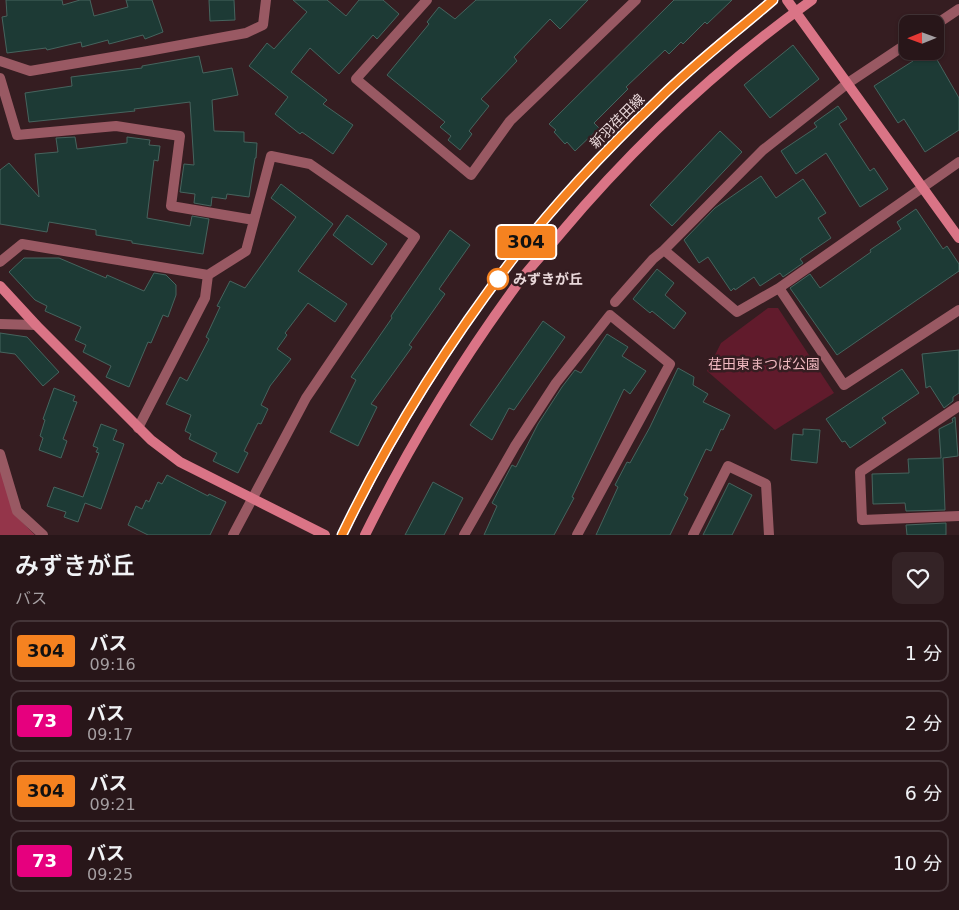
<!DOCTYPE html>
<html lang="ja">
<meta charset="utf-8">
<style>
body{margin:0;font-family:"DejaVu Sans","Noto Sans JP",sans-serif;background:#342326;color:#f1f3f6;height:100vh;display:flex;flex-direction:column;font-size:19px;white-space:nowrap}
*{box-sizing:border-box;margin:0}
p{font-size:16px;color:#a59fa2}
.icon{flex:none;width:28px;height:28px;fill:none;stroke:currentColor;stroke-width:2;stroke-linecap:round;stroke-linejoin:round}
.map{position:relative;height:535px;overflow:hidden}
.details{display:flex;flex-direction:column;background:#281619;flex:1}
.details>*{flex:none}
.badge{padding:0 10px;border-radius:4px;font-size:18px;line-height:32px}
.needle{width:32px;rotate:269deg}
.controls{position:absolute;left:899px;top:15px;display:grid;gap:10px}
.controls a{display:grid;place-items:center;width:45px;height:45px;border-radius:10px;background:#281619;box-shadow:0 1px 4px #0004,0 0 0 1px #443538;font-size:25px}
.map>.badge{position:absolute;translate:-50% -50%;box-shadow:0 0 0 2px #fff}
.round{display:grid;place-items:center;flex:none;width:52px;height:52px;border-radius:10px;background:#342326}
.summary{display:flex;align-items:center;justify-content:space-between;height:85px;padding:0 15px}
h1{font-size:24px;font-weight:600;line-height:38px}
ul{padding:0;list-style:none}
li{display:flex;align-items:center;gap:15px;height:62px;margin:0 10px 8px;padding:0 5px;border:2px solid #443538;border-radius:10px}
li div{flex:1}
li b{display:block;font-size:19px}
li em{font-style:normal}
li .badge{min-width:55px;font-weight:700;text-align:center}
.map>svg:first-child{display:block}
.green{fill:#611b2c}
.forest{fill:#94354a}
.building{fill:#1d3a35;stroke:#46645e}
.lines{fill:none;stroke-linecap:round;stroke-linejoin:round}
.street{stroke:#995963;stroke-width:10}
.secondary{stroke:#da7486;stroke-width:10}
.line-casing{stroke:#fff;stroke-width:11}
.line{stroke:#f58220;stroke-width:8}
.stop-dot{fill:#fff;stroke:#f58220;stroke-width:2.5}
.labels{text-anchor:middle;stroke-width:5;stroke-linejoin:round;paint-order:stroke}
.street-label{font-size:14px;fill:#e9d8da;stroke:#351d21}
.stop-label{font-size:14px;font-weight:bold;fill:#e9d8da;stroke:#351d21;text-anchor:start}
.park-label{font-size:14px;fill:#f0b9c0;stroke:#351d21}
</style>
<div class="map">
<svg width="959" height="535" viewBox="0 0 959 535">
<rect width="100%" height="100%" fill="#351d21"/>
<path class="green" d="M768 308H778L834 393 775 430 707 371 721 343Z"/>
<path class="forest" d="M0 466 15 515 35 535H0Z"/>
<path class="building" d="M6 0H62L63 5 80 0H90L94 16 128 7 126 0H152L163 32 145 39 143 35 109 44 108 40 82 47 81 42 47 50 46 48 7 53 2 17 7 16Z
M209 0H234L235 20 210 21Z
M293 0H327L346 16 359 0H383L399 14 377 39 373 35 339 74 310 48 291 72 327 100 323 104 353 125 333 154 302 132 300 134 275 114 288 97 249 66 267 43 274 49 307 12Z
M476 0H588L560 29 550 19 514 57 517 61 481 99 489 106 469 131 472 134 460 150 448 140 451 136 440 127 445 122 387 75 429 24 427 22 439 7 455 19Z
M674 0H732L707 24 705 22 683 44 681 42 669 54 665 50 626 87 628 89 594 123 599 128 575 151 567 142 565 144 554 132 556 130 549 124Z
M793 45 819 79 770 118 744 85Z
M908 51H932L959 98V130L925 152 904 119 898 123 874 86 913 61Z
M199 56 203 73 232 68 238 95 212 100 214 131 244 132V142L257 143 256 158H255L249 197 227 194 226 199 212 197 211 206 194 203 195 194 180 192 184 164 194 165 190 102 134 109 135 111 29 122 25 93 72 86 71 77 142 68V66Z
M838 106 847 119 839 124 870 171 874 168 888 189 860 207 826 153 796 174 781 151 817 127 814 123Z
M720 131 742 152 672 226 650 205Z
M75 137 77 149 127 143V137L150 140 149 145 160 146 158 161 154 160 147 218 190 226 192 216 209 219 203 254 132 243V241L96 235V230L49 222 47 232 0 224V170L9 163 39 197 35 154 58 152 56 138Z
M761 176 776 198 803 179 826 213 818 218 831 238 800 259 803 263 783 277 780 273 760 286 754 277 735 290 734 288 731 291 708 257 699 263 684 240 715 208Z
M281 184 333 224 298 271 347 304 335 322 308 303 285 333 287 335 277 349 291 359 270 386 261 405 268 409 261 424 258 423 244 451 248 453 238 473 213 461 217 453 189 439 191 434 185 431 191 415 166 404 180 377 187 381 209 339 206 337 220 307 217 306 230 281 245 288 296 217 271 198Z
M916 209 943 249 947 246 959 264V271L837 355 790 288 810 274 820 288 871 252 870 250 901 229 897 222Z
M347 215 387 244 372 265 333 235Z
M450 230 470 245 439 289 445 294 409 345 412 347 371 404 377 407 358 446 330 432 356 380 351 377 392 318 391 316Z
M24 258H59L106 278 107 275 144 291 154 273 166 275 176 285V295L168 317 163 315 151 343 148 342 129 387 106 377 111 366 83 352 86 345 75 340 81 327 45 311 47 306 35 300 9 272Z
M657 269 674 283 665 295 686 313 674 329 652 311 650 313 633 299Z
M543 321 565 337 514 410 509 408 492 440 470 425Z
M0 333 27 337 59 372 43 386 15 354 0 352Z
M607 334 628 347 622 356 646 371 630 394 624 389 572 497 574 498 554 535H484L497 506 492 503 512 465 516 467 538 424 562 387 575 370 581 373Z
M959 350V393L953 397V401L944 408 930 386 926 388 922 354Z
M678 368 694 377 693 385 708 394 703 402 730 415 723 430 721 429 711 451 706 449 684 495 688 498 670 535H596L618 487 615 485 627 462 630 463 650 427Z
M902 369 919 393 882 418 886 423 850 448 845 441 842 442 826 419Z
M54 388 75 396 73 401 77 402 63 439 67 441 61 458 39 450 43 438 40 436 45 420 43 419Z
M955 417 958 456 943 458 945 510 906 511 905 503 873 504 872 474 909 473 908 459 941 458 939 429 953 422 952 419Z
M101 424 117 430 113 440 124 444 101 509 85 503 78 522 64 517 66 512 47 506 54 487 83 497 99 453 96 452 98 448 93 446Z
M803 429 820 430 817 463 791 460 793 434 803 435Z
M167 475 208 496 209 494 226 502 210 535H148L128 525 136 506 142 509 146 500 149 502 158 482 162 484Z
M433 482 463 498 444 535H405Z
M729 483 752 495 732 535H703Z
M946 523V535H907L906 525Z"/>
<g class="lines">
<path class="street" d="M427 0 356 79 471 175 510 121 636 0
M935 25 959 9
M908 43 848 83 763 150 664 250 737 312 779 288 844 385 959 310
M0 61 30 71 148 51 246 33 263 25 266 0
M0 78 17 135 116 126 180 136 171 206 254 220
M0 262 22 244 208 275
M779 288 959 162
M615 302 653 259 664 250
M0 324 36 325
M959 406 860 472 862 520 959 516
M138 428 205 298 208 275 246 251 271 156 310 164 415 237 306 398 233 535
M0 454 17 511 43 535
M464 535 515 446 556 383 610 315 670 364 577 535
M693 535 728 466 766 484 769 535"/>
<path class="secondary" d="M787 0 959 238
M0 286 36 325 151 440 180 462 325 535
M342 535C391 435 450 340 518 252 560 198 609 147 659 99 695 63 735 32 773 0
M365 535C408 448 459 364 516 286 529 268 546 251 560 234 634 146 718 67 812 0"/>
</g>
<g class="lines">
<defs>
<path id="line" d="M342 535C390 435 450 340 518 252 559 199 610 146 659 99 695 63 735 33 773 0"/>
</defs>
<use href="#line" class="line-casing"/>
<use href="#line" class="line"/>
</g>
<circle class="stop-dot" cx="498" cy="279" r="10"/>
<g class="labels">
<g class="street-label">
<text transform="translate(617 121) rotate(-45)" y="5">新羽荏田線</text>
</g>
<g class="stop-label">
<text x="513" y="284">みずきが丘</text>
</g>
<g class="park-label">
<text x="764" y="369">荏田東まつば公園</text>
</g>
</g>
</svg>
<div class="controls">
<a><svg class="needle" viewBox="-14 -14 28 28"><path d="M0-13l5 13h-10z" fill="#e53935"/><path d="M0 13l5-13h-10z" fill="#a59fa2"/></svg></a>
</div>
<b class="badge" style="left:526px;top:242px;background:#f58220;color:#111">304</b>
</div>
<section class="details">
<div class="summary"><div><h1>みずきが丘</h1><p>バス</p></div><a class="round"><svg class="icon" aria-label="heart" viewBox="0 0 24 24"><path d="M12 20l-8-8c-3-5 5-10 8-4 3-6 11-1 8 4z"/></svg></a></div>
<ul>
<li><span class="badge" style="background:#f58220;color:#111">304</span><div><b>バス</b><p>09:16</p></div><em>1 分</em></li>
<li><span class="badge" style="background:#e6007e;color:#fff">73</span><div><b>バス</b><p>09:17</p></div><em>2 分</em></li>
<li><span class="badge" style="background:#f58220;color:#111">304</span><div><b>バス</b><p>09:21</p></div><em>6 分</em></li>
<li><span class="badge" style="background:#e6007e;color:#fff">73</span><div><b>バス</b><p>09:25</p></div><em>10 分</em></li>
</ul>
</section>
